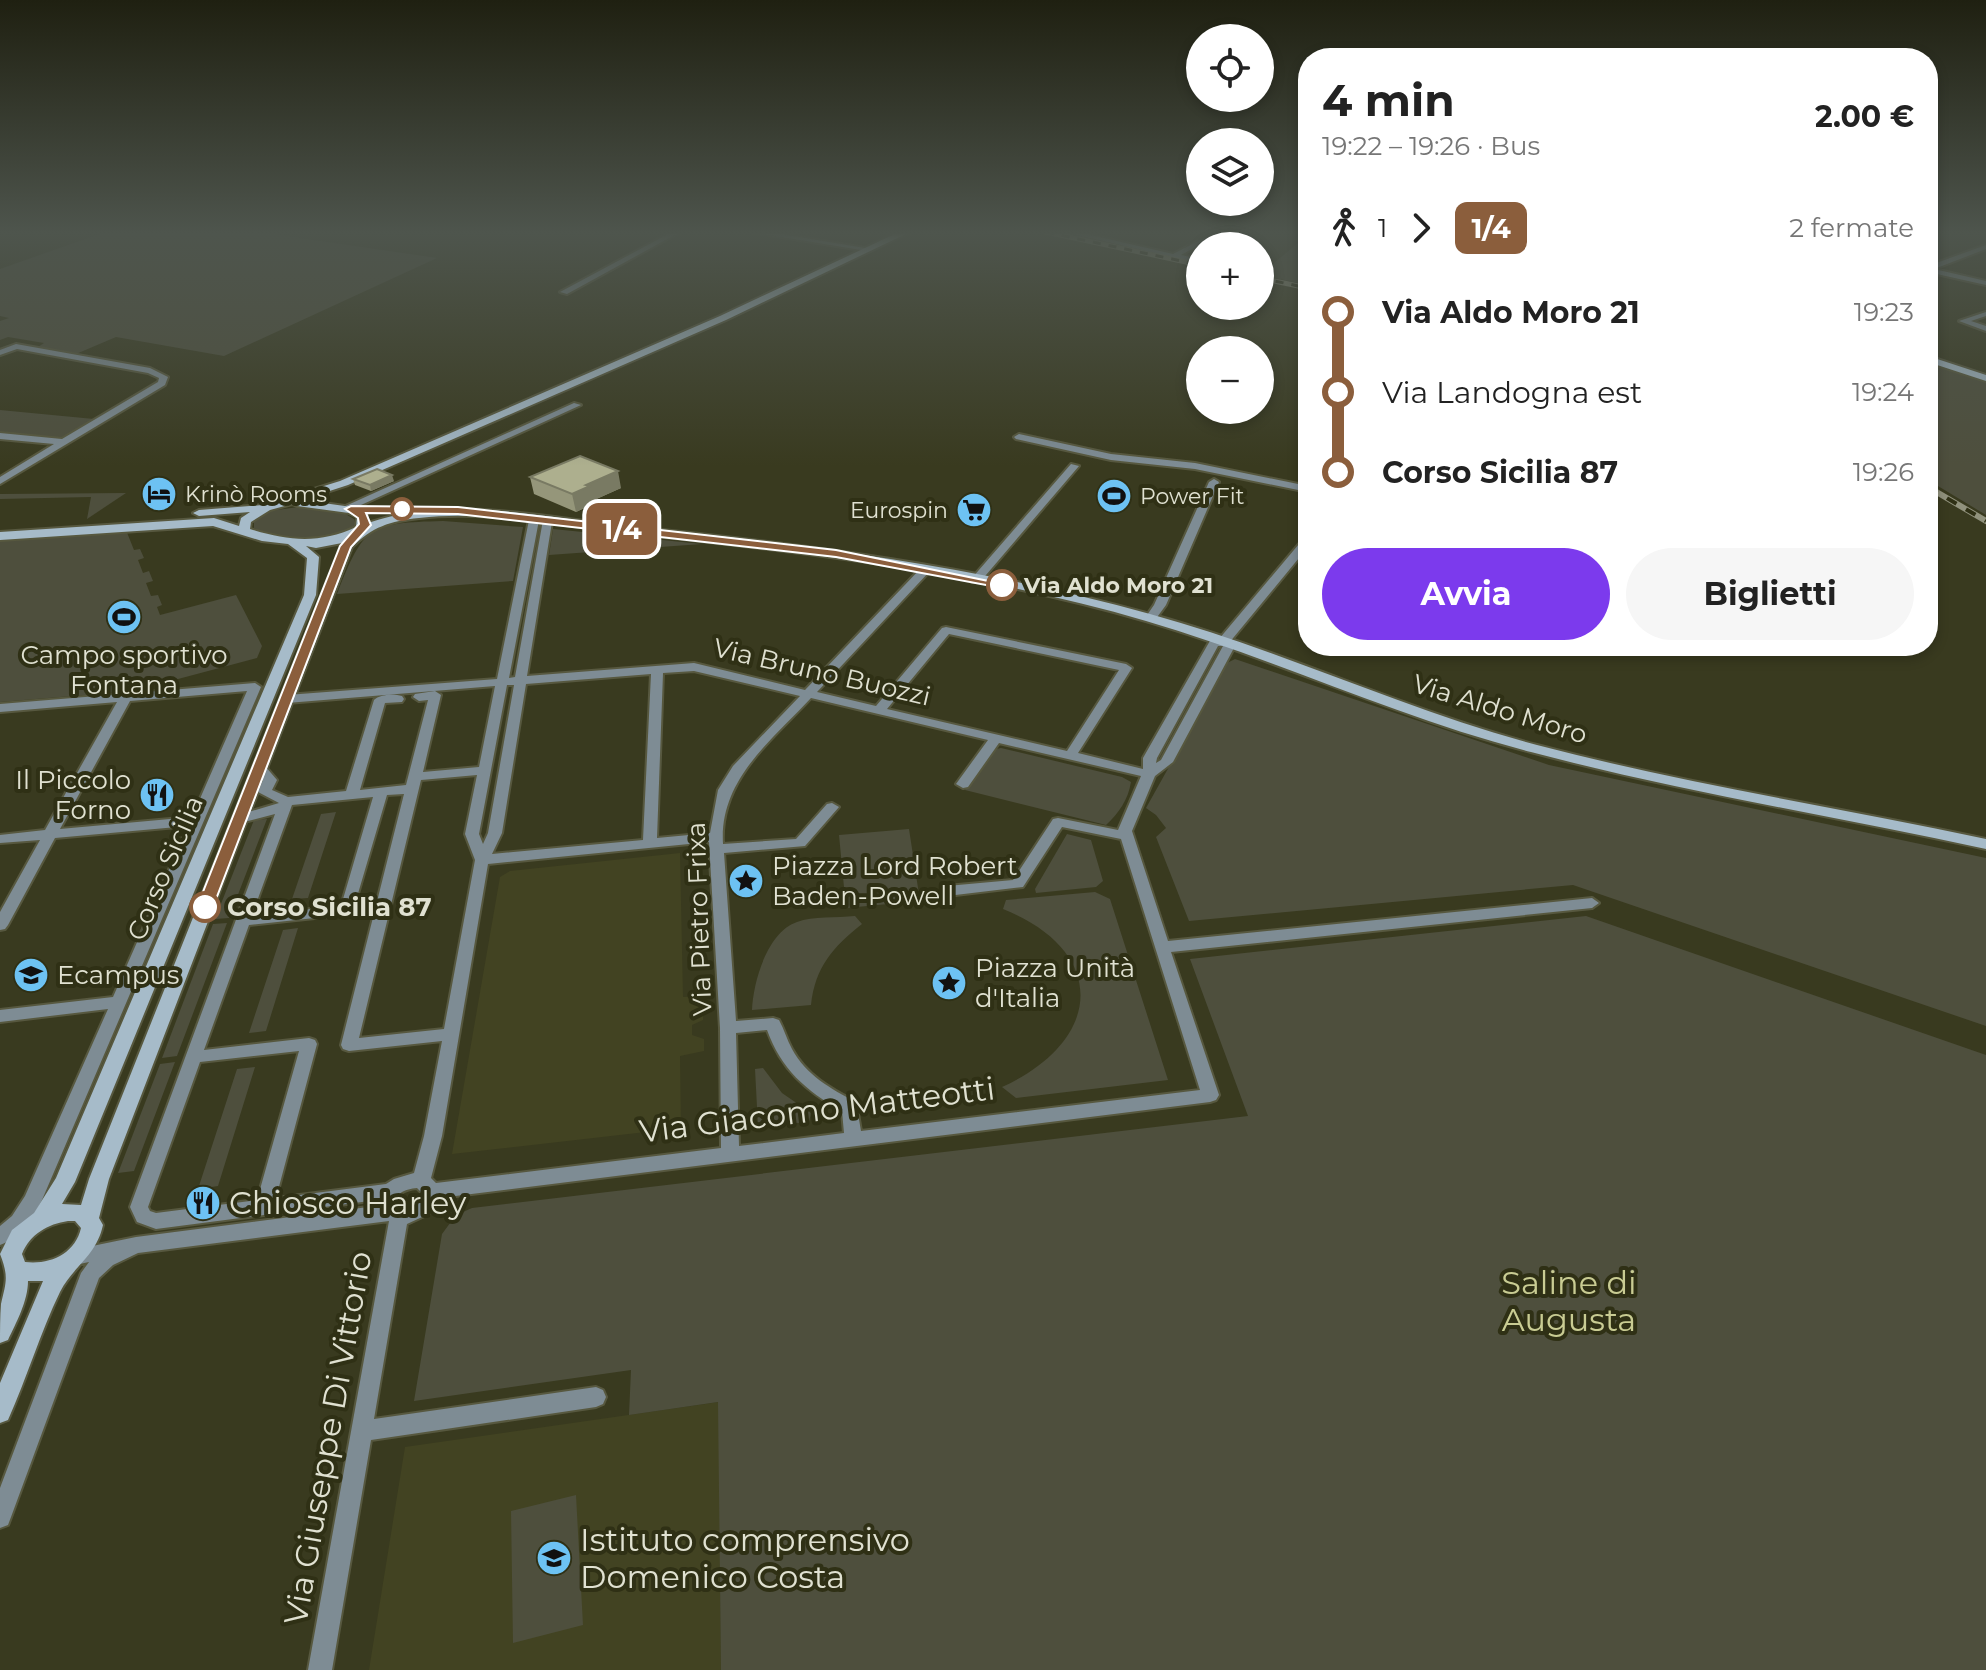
<!DOCTYPE html>
<html lang="it">
<meta charset="utf-8">
<style>
body{margin:0;font-family:Montserrat,sans-serif;background:#f6f6f6;color:#222;height:100vh;display:flex;flex-direction:column;font-size:30px;white-space:nowrap}
*{box-sizing:border-box;margin:0}
p{font-size:26px;color:#767676}
.icon{flex:none;width:44px;height:44px;fill:none;stroke:currentColor;stroke-width:2;stroke-linecap:round;stroke-linejoin:round}
.map{position:relative;flex:1;overflow:hidden}
.panel{position:absolute;left:1298px;top:48px;width:640px;height:608px;display:flex;flex-direction:column;background:#fff;border-radius:32px;box-shadow:0 4px 12px #0003}
.panel>*{flex:none}
.badge{padding:0 16px;border-radius:12px;font-size:28px;line-height:52px}
.buttons{position:absolute;left:1186px;top:24px;display:grid;gap:16px}
.buttons a{display:grid;place-items:center;width:88px;height:88px;border-radius:50%;background:#fff;box-shadow:0 4px 12px #0003;font-size:40px}
.map>.badge{position:absolute;translate:-50% -50%;box-shadow:0 0 0 4px #fff}
.legs{display:flex;align-items:center;gap:12px;height:88px;padding:0 24px;font-size:26px}
.legs p{margin-inline-start:auto}
.overview{display:flex;align-items:center;justify-content:space-between;height:136px;padding:0 24px}
h1{font-size:44px;font-weight:700;line-height:60px}
.action{display:flex;gap:16px;margin-top:auto;padding:16px 24px}
.action a{flex:1;height:92px;border-radius:48px;background:#7c3aed;color:#fff;font-size:32px;font-weight:700;line-height:92px;text-align:center}
.action a+a{background:#f6f6f6;color:#222}
ul{padding:0 24px;list-style:none}
li{display:flex;align-items:center;gap:28px;height:80px;font-size:30px}
li i{display:grid;place-items:center;width:12px;height:100%;margin:0 10px;background:currentColor}
li i::after{content:'';width:20px;height:20px;margin:-10px;border:6px solid;border-radius:50%;background:#fff}
li p{margin-inline-start:auto}
li:first-child i{background:linear-gradient(#0000 50%,currentColor 0)}
li:last-child i{background:linear-gradient(currentColor 50%,#0000 0)}
.map>svg:first-child{display:block}
.built{fill:#424322}
.green{fill:#4e4f3d}
.lines{fill:none;stroke-linecap:round;stroke-linejoin:round}
.street-casing{stroke:#57583f;stroke-width:4}
.secondary-casing{stroke:#57583f;stroke-width:4}
.street{fill:#7e8c94;fill-rule:evenodd}
.secondary{fill:#a6bbc9;fill-rule:evenodd}
.rail-far1-casing{stroke:#91927d;stroke-width:5}
.rail-casing{stroke:#91927d;stroke-width:6}
.rail-far1{stroke:#2f3015;stroke-width:3;stroke-dasharray:8;stroke-linecap:butt}
.rail{stroke:#2f3015;stroke-width:4;stroke-dasharray:11;stroke-linecap:butt}
.wall{fill:#95967a}
.shaded-wall{fill:#797a63}
.building{fill:#adaf8e;stroke:#797a63;stroke-width:2}
.line-1{fill:#8b5e3c;stroke:#fff;stroke-width:2}
.stop-1-dot{fill:#fff;stroke:#8b5e3c;stroke-width:4}
.labels{text-anchor:middle;stroke-width:8;stroke-linejoin:round;paint-order:stroke}
.far-poi-label{font-size:22px;fill:#e0e1d1;stroke:#2f3015;text-anchor:start}
.far-stop-label{font-size:22px;font-weight:bold;fill:#e0e1d1;stroke:#2f3015;text-anchor:start}
.poi-label{font-size:26px;fill:#e0e1d1;stroke:#2f3015;text-anchor:start}
.street-label{font-size:26px;fill:#e0e1d1;stroke:#2f3015}
.stop-label{font-size:26px;font-weight:bold;fill:#e0e1d1;stroke:#2f3015;text-anchor:start}
.near-street-label{font-size:32px;fill:#e0e1d1;stroke:#2f3015}
.near-poi-label{font-size:32px;fill:#e0e1d1;stroke:#2f3015;text-anchor:start}
.near-park-label{font-size:32px;fill:#c9cc93;stroke:#2f3015}
</style>
<div class="map">
<svg width="1986" height="1670" viewBox="0 0 1986 1670">
<rect width="100%" height="100%" fill="#393a1f"/>
<path class="built" d="M680 853 683 997 703 996V1020L692 1025V1035L704 1039V1051L680 1056 681 1128 452 1154 500 877 510 871Z
M719 1402 721 1670H369L405 1447Z"/>
<path class="green" d="M105 232H259L437 258 224 356 116 337 76 354 38 347 44 343 8 337 0 340V321L9 318 0 316V269Z
M1304 232H1308V285L1260 275 1299 242 1294 240Z
M1928 363 1986 380V515L1928 480Z
M0 410 94 419 61 438 0 433Z
M126 493 87 519 91 497 0 499V494Z
M298 507 344 513 354 519 356 526C333 546 279 544 254 528V520L270 511Z
M443 521 523 527 513 581 337 594C364 525 369 523 443 521Z
M553 529 702 544 549 555Z
M126 530 134 550 140 549 144 558 138 560 143 573 149 571 153 581 146 583 151 596 158 595 162 605 157 607 160 615 236 595 262 646 257 658 133 691 0 702V540Z
M1235 659 1549 765 1986 858V1026L1573 885 1189 921 1156 837 1166 828 1156 815 1146 808 1227 663Z
M1001 748 1122 777 1131 782C1128 800 1119 813 1106 825L965 790 996 749Z
M336 812 308 898 292 899 321 814Z
M267 819 229 918 215 919 254 820Z
M909 829 920 901 846 908 839 835Z
M1067 834 1091 840 1103 881 1096 887 1036 893 1035 889Z
M1095 892 1110 899 1168 1080 1016 1098 1002 1087C1103 1041 1110 952 1003 909L1006 900Z
M855 916 862 924C833 947 815 967 811 1005L752 1010C753 983 767 932 797 922 813 916 837 918 855 916Z
M1586 916 1986 1055V1670H721L718 1402 629 1415 631 1370 414 1401 442 1234 456 1215 472 1208 1248 1116 1190 959Z
M227 923 177 1056 162 1058 213 924Z
M298 928 266 1031 249 1033 283 930Z
M175 1062 134 1171 118 1173 160 1064Z
M255 1067 218 1186 198 1189 237 1069Z
M763 1068 782 1093 811 1113 809 1122 758 1126 755 1069Z
M576 1495 583 1625 513 1643 511 1511Z"/>
<g class="lines">
<defs>
<path id="street" d="M672 232H680L567 294 560 292Z
M752 232H769L871 249 867 251Z
M1065 232H1078L1173 254 1214 233 1219 234 1181 255 1200 259 1197 263Z
M1986 245V249L1934 269 1986 281V285L1928 272V266Z
M1986 312V316L1971 321 1986 326V331L1959 321Z
M16 344 150 368 168 377 165 385 0 484V477L54 444 0 439V433L62 439 158 382 159 378 148 373 17 349 0 355V350Z
M574 403 581 405 350 510 341 508Z
M1019 434 1111 454 1195 463 1308 486V492L1195 469 1111 460 1016 439 1014 437Z
M1071 464 1079 466 980 582H972V578Z
M1214 479 1219 482 1166 605 1155 620H1147L1145 618 1154 605 1209 482Z
M534 517 539 520 509 678 515 677 543 520 547 519 552 522 527 676 694 663 805 690 921 568H929V572L817 692 876 706 942 628 946 627 1126 664 1132 668 1078 753 1143 769V758L1211 639H1219L1304 538 1308 537V547L1229 643 1235 646 1173 762 1155 776 1132 831 1168 941 1592 898 1599 903 1592 908 1171 952 1219 1095 1216 1100 1210 1102 439 1198 433 1212 407 1224 374 1419 596 1387 603 1390 606 1397 603 1404 596 1407 371 1440 332 1670H308L389 1221 138 1253 113 1265 99 1278 11 1517 8 1525 0 1528V1488L81 1273 89 1262 75 1265 68 1263 65 1257 68 1251 136 1237 376 1206 377 1200 156 1229 137 1222 130 1207 275 814 240 823 233 819 235 816 279 803 258 792 263 780 253 769 255 766H265L277 780 272 790 288 797 346 791 374 700C380 694 394 694 402 696L404 699 402 702 385 703 360 790 406 785 428 700 419 701 413 697 415 694 435 691 441 695 423 772 479 767 495 686 287 703 281 699 287 695 497 679 529 520ZM949 634 1119 670 1067 751 887 709ZM1218 646H1223L1161 760 1156 763 1157 758ZM694 671 800 696 733 766 718 790 710 833 657 838 663 673ZM651 674 643 840 492 854 502 833 526 684ZM507 685H514L488 833 483 844 479 834ZM811 698 988 740 956 784 963 788 968 787 999 743 1141 776 1118 830 1058 818 1053 819 1013 880 947 886 940 891 947 896 1023 887 1062 827 1121 839 1200 1090 861 1131 856 1102C831 1089 806 1075 792 1049 787 1040 784 1029 779 1020L773 1018 736 1021 724 853 805 846 839 807 832 803 827 804 796 839 723 844C719 780 771 741 811 698ZM477 775 465 834 475 860 444 1029 359 1038 421 780ZM404 794 341 1045 343 1049 349 1051 442 1041 424 1136 414 1173 394 1179 386 1184 276 1198 317 1044 315 1040 309 1038 204 1050 249 925 352 914 387 795ZM373 797 341 906 252 915 292 805ZM709 842 720 1028 721 1148 436 1183 431 1178 442 1136 488 864ZM767 1030C781 1069 806 1091 842 1111L844 1133 739 1146 736 1033ZM299 1051 257 1200 156 1213 150 1211 148 1207 200 1062ZM417 1188 422 1193 419 1202 405 1209 394 1206C395 1193 405 1189 417 1188Z
M255 683 261 687 42 1200C33 1218 20 1238 0 1245V1226L12 1216 25 1196 108 1009 0 1022V1010L113 997 188 826 55 838 8 925 5 929 0 930V912L40 840 0 843V835L45 830 117 702 0 712V704ZM247 691 192 817 60 829 130 701Z"/>
<path id="secondary" d="M899 232H910L726 320 348 485 302 500 366 509 368 523C450 495 541 517 624 526 801 544 978 566 1150 614 1282 650 1405 710 1537 745 1685 784 1837 807 1986 839V849C1835 816 1681 792 1531 752 1399 718 1276 659 1146 621 979 572 803 552 629 533 560 526 488 510 419 518 390 521 372 527 352 547L109 1179 99 1218 103 1225C96 1257 73 1266 60 1292 40 1333 27 1378 8 1420L0 1423V1383L43 1281H28C28 1301 16 1323 8 1340L0 1343C0 1331 0 1316 1 1304 6 1282 9 1277 0 1254L12 1230 34 1213 56 1178 304 595 307 558 288 544 262 541 213 526 0 540V532L214 518 239 526 241 518 250 512 199 516 193 513 199 510 263 505 340 481 720 316ZM292 504 297 506 349 513 357 517 356 527C320 544 288 541 250 529L251 522 270 510ZM342 543 89 1179 81 1205 62 1204 75 1182 316 595 319 557 306 546 316 548ZM68 1221H75L81 1228C75 1254 50 1265 25 1262L22 1254C30 1234 48 1224 68 1221Z
M1928 356 1986 375V381L1928 362Z"/>
</defs>
<use href="#street" class="street-casing"/>
<use href="#secondary" class="secondary-casing"/>
<use href="#street" class="street"/>
<use href="#secondary" class="secondary"/>
<defs>
<path id="rail-far1" d="M1046 232 1200 265
M1260 278 1308 288"/>
<path id="rail" d="M1928 487 1986 521"/>
</defs>
<use href="#rail-far1" class="rail-far1-casing"/>
<use href="#rail" class="rail-casing"/>
<use href="#rail-far1" class="rail-far1"/>
<use href="#rail" class="rail"/>
</g>
<path class="wall" d="M530 477 621 488 592 501 593 504 576 512 534 494Z
M353 479 394 481 371 491 355 485Z"/>
<path class="shaded-wall" d="M618 471 621 488 592 501 593 504 576 512 572 494 586 485Z
M392 475 394 481 371 491 370 485Z"/>
<path class="building" d="M580 456 618 471 586 485 590 486 572 494 530 477Z
M377 469 392 475 370 485 353 479Z"/>
<linearGradient id="sky" x2="0" y2="1"><stop stop-color="#1f2011"/><stop offset="0.5" stop-color="#4e554d"/><stop offset="1" stop-color="#4e554d" stop-opacity="0"/></linearGradient>
<rect width="1986" height="466" fill="url(#sky)"/>
<path class="line-1" d="M351 506 458 507 836 550 1008 585 1002 588 836 557 458 514 366 513 371 525 351 547 213 907 211 911H199L197 907 340 546 359 524 358 518 345 509Z"/>
<defs>
<symbol id="hotel-disc" viewBox="-11 -11 22 22"><circle r="9.5" fill="#6dc2f3" stroke="#2f3015"/><path d="M-6-4.5h1.5V1H6V5H4.5V3h-9V5H-6ZM-4 0a1.8 1.8 0 1 1 3.6 0ZM.5 0V-2.5h3Q6-2.5 6 0Z" fill="#111"/></symbol>
<symbol id="stadium-disc" viewBox="-11 -11 22 22"><circle r="9.5" fill="#6dc2f3" stroke="#2f3015"/><path d="M0-5a6.5 5 0 1 0 0 10a6.5 5 0 1 0 0-10ZM-3.5-1.8h7v3.6h-7Z" fill="#111"/></symbol>
<symbol id="supermarket-disc" viewBox="-11 -11 22 22"><circle r="9.5" fill="#6dc2f3" stroke="#2f3015"/><path d="M-6-5.5h2.5l.6 2H6L4.5 2H-2.5L-4.4-4H-6ZM-1.5 3.2a1.3 1.3 0 1 0 .1 0ZM3 3.2a1.3 1.3 0 1 0 .1 0Z" fill="#111"/></symbol>
<symbol id="restaurant-disc" viewBox="-11 -11 22 22"><circle r="9.5" fill="#6dc2f3" stroke="#2f3015"/><path d="M-5-6h1v4h1v-4h1v4h1v-4h1v5L-1.5 .5V6h-2V.5L-5-1ZM5-6V6H3V1.5H1.5Q1.5-4 5-6Z" fill="#111"/></symbol>
<symbol id="sight-disc" viewBox="-11 -11 22 22"><circle r="9.5" fill="#6dc2f3" stroke="#2f3015"/><path d="M0-6L1.8-2.2L6-1.7L2.9 1.2L3.7 5.4L0 3.3L-3.7 5.4L-2.9 1.2L-6-1.7L-1.8-2.2Z" fill="#111"/></symbol>
<symbol id="university-disc" viewBox="-11 -11 22 22"><circle r="9.5" fill="#6dc2f3" stroke="#2f3015"/><path d="M0-5L7-2L0 1L-7-2ZM-4 1L0 2.5L4 1V4Q0 6-4 4Z" fill="#111"/></symbol>
<symbol id="school-disc" viewBox="-11 -11 22 22"><circle r="9.5" fill="#6dc2f3" stroke="#2f3015"/><path d="M0-5L7-2L0 1L-7-2ZM-4 1L0 2.5L4 1V4Q0 6-4 4Z" fill="#111"/></symbol>
</defs>
<g fill-rule="evenodd">
<use href="#hotel-disc" x="139" y="474" width="40" height="40"/>
<use href="#stadium-disc" x="1094" y="476" width="40" height="40"/>
<use href="#supermarket-disc" x="954" y="490" width="40" height="40"/>
<use href="#stadium-disc" x="104" y="597" width="40" height="40"/>
<use href="#restaurant-disc" x="137" y="775" width="40" height="40"/>
<use href="#sight-disc" x="726" y="861" width="40" height="40"/>
<use href="#university-disc" x="11" y="955" width="40" height="40"/>
<use href="#sight-disc" x="929" y="963" width="40" height="40"/>
<use href="#restaurant-disc" x="183" y="1183" width="40" height="40"/>
<use href="#school-disc" x="534" y="1538" width="40" height="40"/>
</g>
<g class="stop-1-dot">
<circle cx="402" cy="509" r="10"/>
<circle cx="1002" cy="585" r="14"/>
<circle cx="205" cy="907" r="14"/>
</g>
<g class="labels">
<g class="far-poi-label">
<text x="185" y="502">Krinò Rooms</text>
<text x="1140" y="504">Power Fit</text>
<text x="948" y="518" text-anchor="end">Eurospin</text>
</g>
<g class="far-stop-label">
<text x="1024" y="593">Via Aldo Moro 21</text>
</g>
<g class="poi-label">
<text x="124" y="664" text-anchor="middle">Campo sportivo<tspan x="124" dy="30">Fontana</tspan></text>
<text x="131" y="789" text-anchor="end">Il Piccolo<tspan x="131" dy="30">Forno</tspan></text>
<text x="772" y="875">Piazza Lord Robert<tspan x="772" dy="30">Baden-Powell</tspan></text>
<text x="975" y="977">Piazza Unità<tspan x="975" dy="30">d'Italia</tspan></text>
<text x="57" y="984">Ecampus</text>
</g>
<g class="street-label">
<text transform="translate(822 672) rotate(13)" y="9">Via Bruno Buozzi</text>
<text transform="translate(1500 709) rotate(17)" y="9">Via Aldo Moro</text>
<text transform="translate(165 868) rotate(-67)" y="9">Corso Sicilia</text>
<text transform="translate(699 919) rotate(-92)" y="9">Via Pietro Frixa</text>
</g>
<g class="stop-label">
<text x="227" y="916">Corso Sicilia 87</text>
</g>
<g class="near-street-label">
<text transform="translate(817 1110) rotate(-7)" y="11">Via Giacomo Matteotti</text>
<text transform="translate(328 1438) rotate(-80)" y="11">Via Giuseppe Di Vittorio</text>
</g>
<g class="near-poi-label">
<text x="229" y="1214">Chiosco Harley</text>
<text x="580" y="1551">Istituto comprensivo<tspan x="580" dy="37">Domenico Costa</tspan></text>
</g>
<g class="near-park-label">
<text x="1569" y="1294">Saline di<tspan x="1569" dy="37">Augusta</tspan></text>
</g>
</g>
</svg>
<div class="buttons">
<a><svg class="icon" aria-label="locate" viewBox="0 0 24 24"><circle cx="12" cy="12" r="6"/><path d="M12 2v4M12 18v4M2 12h4M18 12h4"/></svg></a>
<a><svg class="icon" aria-label="layers" viewBox="0 0 24 24"><path d="M12 4l9 5-9 5-9-5zM3 14l9 5 9-5"/></svg></a>
<a>+</a>
<a>−</a>
</div>
<b class="badge" style="left:622px;top:529px;background:#8b5e3c;color:#fff">1/4</b>
<section class="panel">
<div class="overview"><div><h1>4 min</h1><p>19:22 – 19:26 · Bus</p></div><b>2.00 €</b></div>
<div class="legs"><svg class="icon" aria-label="walk" viewBox="0 0 24 24"><circle cx="13" cy="4" r="2"/><path d="M13 8l-2 6 4 7M11 14l-3 7M7 12l3-4h3l4 4"/></svg>1<svg class="icon" aria-label="forward" viewBox="0 0 24 24"><path d="M9 5l7 7-7 7"/></svg><b class="badge" style="background:#8b5e3c;color:#fff">1/4</b><p>2 fermate</p></div>
<ul>
<li><i style="color:#8b5e3c"></i><b>Via Aldo Moro 21</b><p>19:23</p></li>
<li><i style="color:#8b5e3c"></i><span>Via Landogna est</span><p>19:24</p></li>
<li><i style="color:#8b5e3c"></i><b>Corso Sicilia 87</b><p>19:26</p></li>
</ul>
<div class="action"><a>Avvia</a><a>Biglietti</a></div>
</section>
</div>
